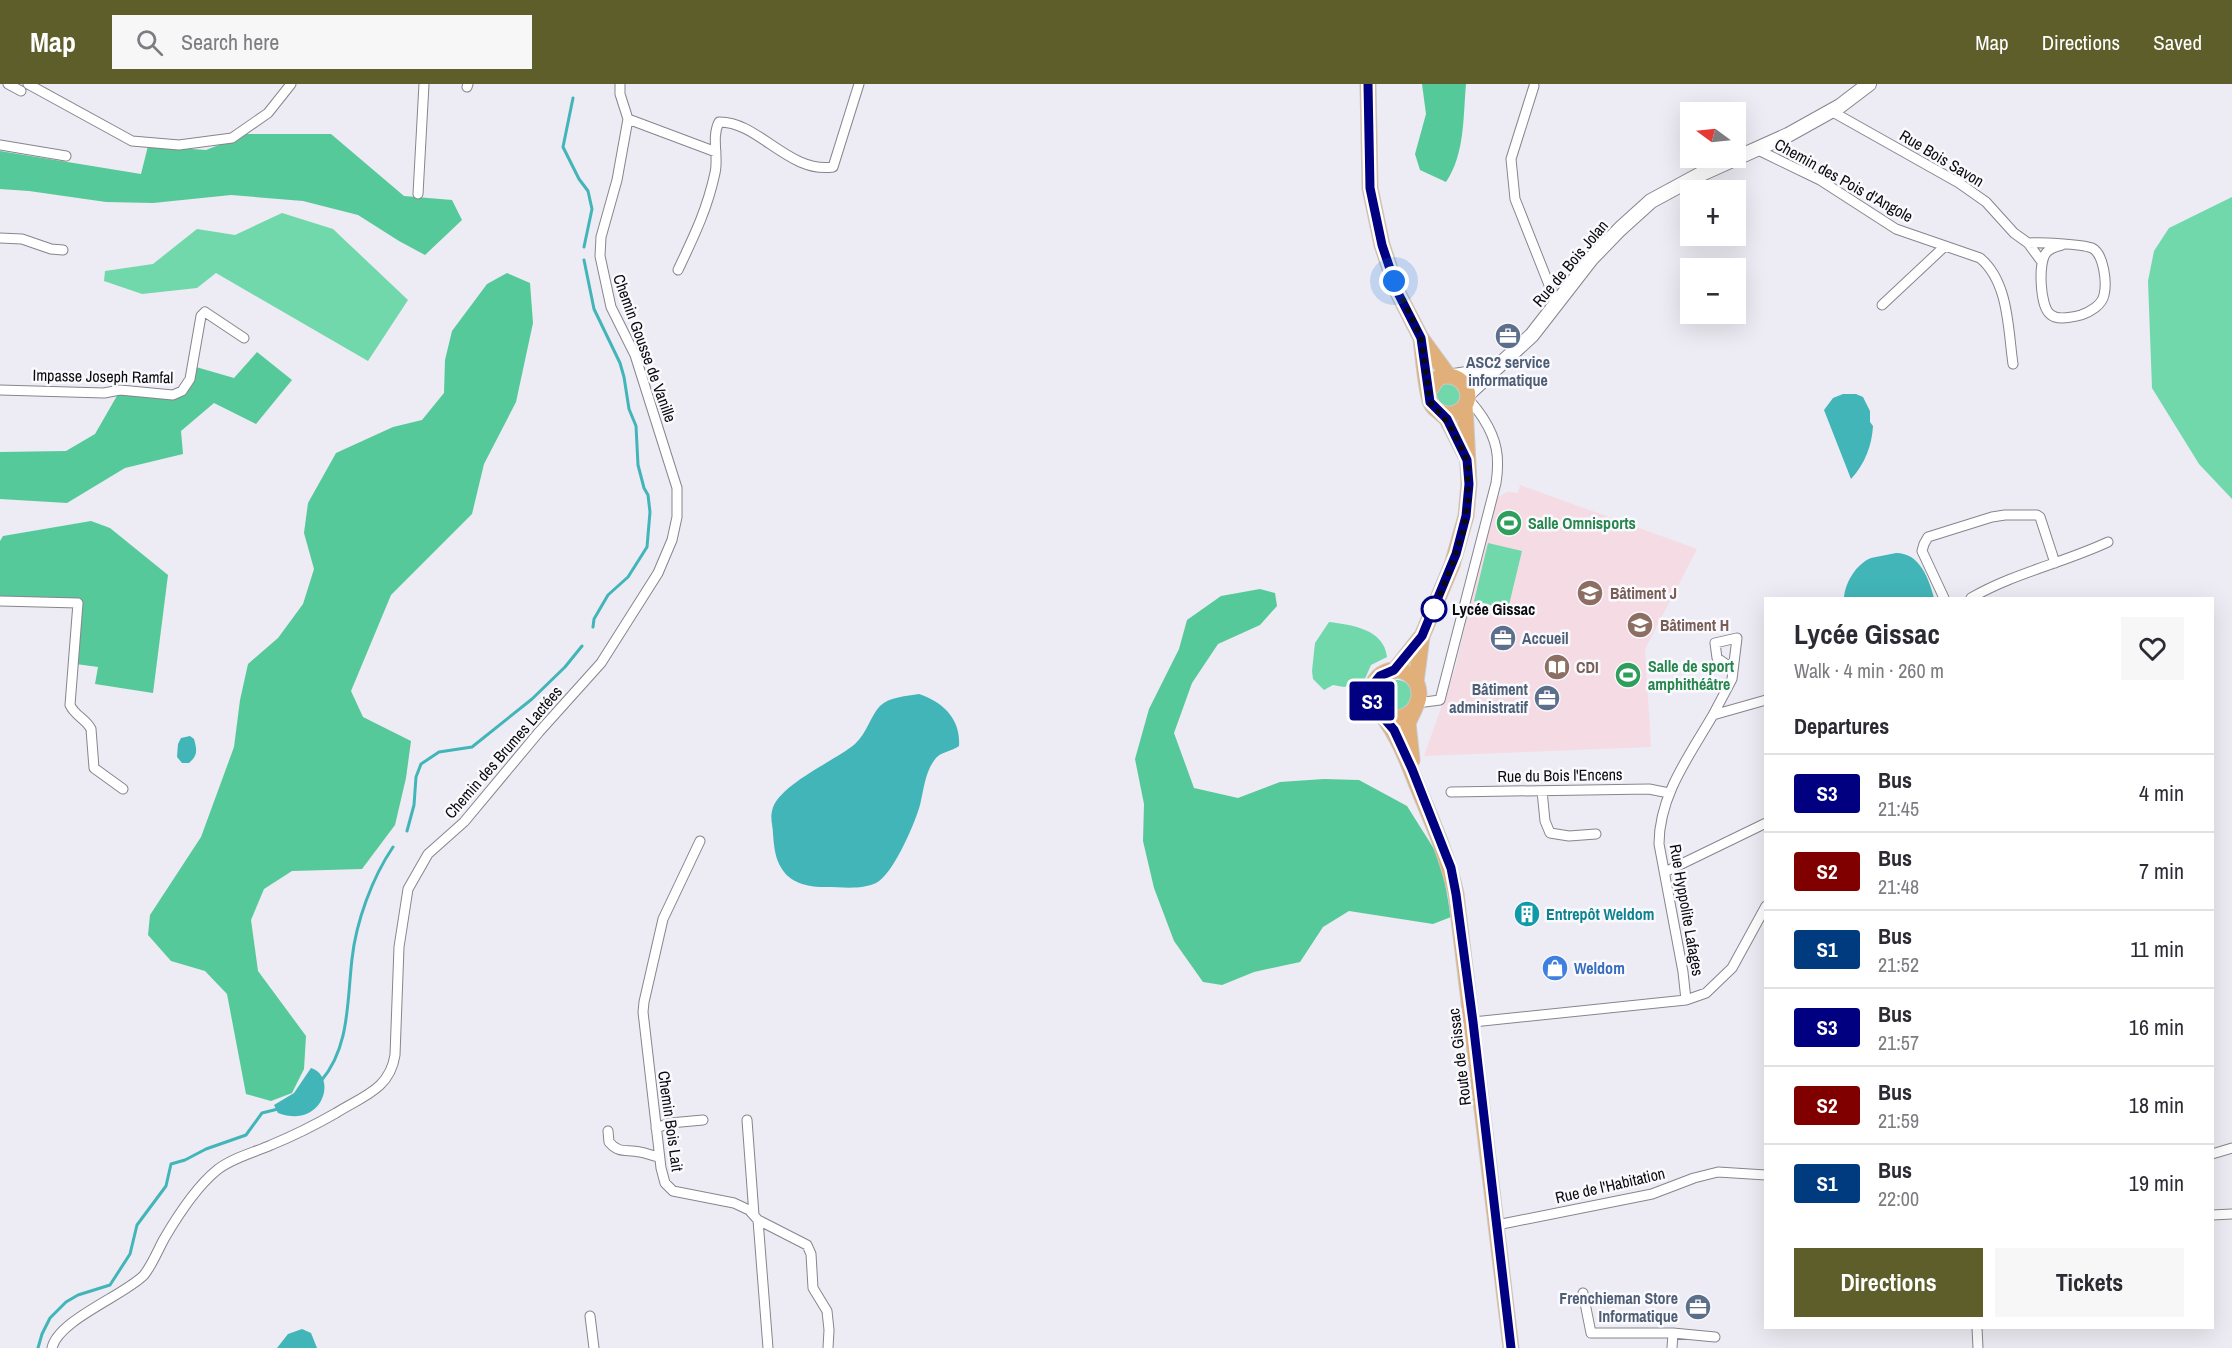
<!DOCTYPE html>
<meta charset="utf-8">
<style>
body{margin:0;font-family:"Archivo Narrow",sans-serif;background:#f7f7f7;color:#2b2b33;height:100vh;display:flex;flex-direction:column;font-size:22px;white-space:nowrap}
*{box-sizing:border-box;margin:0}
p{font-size:20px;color:#7c7c81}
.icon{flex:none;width:33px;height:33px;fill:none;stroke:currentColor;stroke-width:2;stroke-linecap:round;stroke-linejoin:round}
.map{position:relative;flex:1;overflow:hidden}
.side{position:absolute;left:1764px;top:513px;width:450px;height:732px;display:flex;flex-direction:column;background:#fff;border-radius:0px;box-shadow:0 6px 24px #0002}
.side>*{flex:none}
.badge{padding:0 12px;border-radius:4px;font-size:21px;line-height:39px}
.needle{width:39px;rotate:285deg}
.buttons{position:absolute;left:1680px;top:18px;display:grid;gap:12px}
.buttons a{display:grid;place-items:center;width:66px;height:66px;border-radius:0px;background:#fff;box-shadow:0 6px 24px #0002;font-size:30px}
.you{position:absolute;width:30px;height:30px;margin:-15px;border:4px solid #fff;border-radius:50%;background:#1a73e8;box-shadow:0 0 0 9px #1a73e833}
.map>.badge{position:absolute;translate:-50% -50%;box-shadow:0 0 0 3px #fff}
h2{padding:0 30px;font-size:22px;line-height:54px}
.round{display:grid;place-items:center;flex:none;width:63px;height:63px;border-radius:0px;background:#f7f7f7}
.overview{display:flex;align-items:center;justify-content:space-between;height:102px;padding:0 30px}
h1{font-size:28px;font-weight:700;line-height:45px}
.action{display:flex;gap:12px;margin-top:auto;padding:12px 30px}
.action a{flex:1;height:69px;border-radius:0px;background:#5e5e2b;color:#fff;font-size:24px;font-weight:700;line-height:69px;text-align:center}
.action a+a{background:#f7f7f7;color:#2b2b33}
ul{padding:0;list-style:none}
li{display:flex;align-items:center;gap:18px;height:78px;padding:0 30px;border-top:2px solid #e1e1e2}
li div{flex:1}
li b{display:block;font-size:22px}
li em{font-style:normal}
li .badge{min-width:66px;font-weight:700;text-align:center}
header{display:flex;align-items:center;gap:36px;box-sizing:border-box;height:84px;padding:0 30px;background:#5e5e2b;color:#fff}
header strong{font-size:28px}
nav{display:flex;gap:33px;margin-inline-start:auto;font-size:21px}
.search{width:420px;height:54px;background:#f7f7f7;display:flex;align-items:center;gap:15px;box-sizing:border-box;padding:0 21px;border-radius:0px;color:#7c7c81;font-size:22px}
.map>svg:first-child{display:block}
.education{fill:#f4dbe4}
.green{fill:#70d8ab}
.forest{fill:#55c999}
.water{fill:#42b5b8}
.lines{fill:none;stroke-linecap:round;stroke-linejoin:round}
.stream{stroke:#42b5b8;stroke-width:3}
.street-casing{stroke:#87858d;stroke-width:11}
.secondary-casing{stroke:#87858d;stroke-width:16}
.primary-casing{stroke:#c9c9ca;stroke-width:17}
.street{stroke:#fff;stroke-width:9}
.secondary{stroke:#fff;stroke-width:14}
.primary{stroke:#e1b07a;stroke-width:15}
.line-casing{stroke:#fff;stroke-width:14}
.line{stroke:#000080;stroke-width:9}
.walk{stroke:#0b0b0d;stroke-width:6;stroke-dasharray:0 10.8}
.stop-dot{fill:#fff;stroke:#000080;stroke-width:3}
.labels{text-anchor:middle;stroke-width:5;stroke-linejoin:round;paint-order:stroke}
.street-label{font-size:16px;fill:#0b0b0d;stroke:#faf9fe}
.service-label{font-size:16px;font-weight:bold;fill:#4e5e75;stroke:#faf9fe;text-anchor:end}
.leisure-label{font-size:16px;font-weight:bold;fill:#27864d;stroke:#faf9fe;text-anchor:start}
.education-label{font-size:16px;font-weight:bold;fill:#785e54;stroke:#faf9fe;text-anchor:start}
.stop-label{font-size:16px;font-weight:bold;fill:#0b0b0d;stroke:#faf9fe;text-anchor:start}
.culture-label{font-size:16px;font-weight:bold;fill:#0d838f;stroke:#faf9fe;text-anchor:start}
.shop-label{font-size:16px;font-weight:bold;fill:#366cbe;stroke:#faf9fe;text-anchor:start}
</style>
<header>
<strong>Map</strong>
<div class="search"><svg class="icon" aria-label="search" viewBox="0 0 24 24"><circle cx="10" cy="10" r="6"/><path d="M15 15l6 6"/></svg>Search here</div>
<nav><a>Map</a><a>Directions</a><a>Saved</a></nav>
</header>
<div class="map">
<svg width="2232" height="1264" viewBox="0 0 2232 1264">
<rect width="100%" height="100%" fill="#edebf3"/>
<path class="education" d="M1520 401 1697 465 1645 565 1651 663 1424 672 1455 585 1495 415 1507 408 1518 409Z"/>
<path class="green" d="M2232 113V415L2199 380 2152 304 2148 197 2154 167 2169 144Z
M282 129 333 145 408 216 368 277 216 189 197 204 142 210 104 197 105 187 153 180 197 145 235 151Z
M1458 297 1462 321 1439 324 1434 304 1438 300Z
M1488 459 1522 467 1508 525 1474 517Z
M1329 538C1352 541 1384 545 1387 573L1371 581 1364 597 1344 603 1333 601 1324 606 1313 595 1312 587 1315 559Z
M1381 612a16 16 0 1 1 32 0a16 16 0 1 1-32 0Z"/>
<path class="forest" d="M1422 0H1466C1463 33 1465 70 1446 98L1420 86 1415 70 1426 30Z
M247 50H331L404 112 452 116 462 136 425 171 399 157 358 131 303 117 231 111 153 119 106 118 29 107 0 105V67L141 90 148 62 206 66Z
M507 189 530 199 533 239 516 318 484 380 472 430 391 511 351 607 363 633 411 657 406 694 395 741 362 785 292 787 264 805 251 836 258 887 306 952 304 985 292 1009 271 1017 246 1010 227 910 205 887 171 877 148 851 150 831 201 753 234 663 240 616 248 580 278 554 303 520 314 485 304 449 308 419 336 369 393 343 422 336 444 309 445 276 452 247 487 200Z
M257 268 292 296 256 340 214 319 181 347 183 370 125 384 67 419 0 415V368L66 367 95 350 118 310 176 314 192 302 196 283 234 294Z
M91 437 110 444 168 491 153 609 95 600 98 583 76 580 82 517 0 514V457L3 452Z
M1260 505 1275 509 1277 522 1260 541 1218 560 1192 599 1174 649 1194 704 1238 714 1280 698 1324 695 1359 696 1407 722 1441 776 1451 833 1433 840 1349 827 1323 843 1300 878 1254 888 1222 901 1203 898 1174 857 1154 804 1143 757 1144 720 1135 675 1149 625 1179 565 1187 536 1221 512Z"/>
<path class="water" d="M1843 310H1856L1863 313 1870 327V338L1873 342C1872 361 1865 380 1851 395L1824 326 1833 314Z
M1896 469C1920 469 1929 495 1934 514H1844C1845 499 1856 480 1871 474 1879 472 1888 471 1896 469Z
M919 610C943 618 961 635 959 662 952 667 941 668 936 674 925 687 924 705 920 721 915 739 893 791 876 799 861 806 842 803 826 803 811 804 790 799 782 785 775 775 774 762 773 750 773 743 770 734 772 727 777 701 835 677 855 660 867 649 871 631 880 622 889 613 907 612 919 610Z
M190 652 194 655C197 666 198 671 189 679H182L177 673 178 660 181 654Z
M311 984C338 992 323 1046 278 1029L274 1021 294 1009Z
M302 1245 311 1249 317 1264H277L288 1250Z"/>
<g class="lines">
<path class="stream" d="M573 14 563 63 579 95 588 107 592 125 584 163
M584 176 594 225 620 279 624 293 629 325 636 342 638 381 644 404 648 411 650 428 647 463 628 493 608 511 594 535 593 543
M407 747 414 721 416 693 421 680 439 668 472 663 532 615 565 583 582 562
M321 997C350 963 347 917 352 875 356 838 372 794 393 763
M38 1264 42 1250 50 1234 66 1218 78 1211 110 1201 130 1170 137 1141 166 1102 171 1080 185 1076 206 1065 246 1051 262 1029 278 1025"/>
<defs>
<path id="street" d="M8 0 21 7
M28 0 132 57 179 61 232 54 268 29 291 0
M1534 2 1511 75 1515 115 1557 221
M467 3 468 0
M1831 27 1959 99 1986 118 2014 149 2028 159 2042 178
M628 35 716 68
M0 61 66 72
M1756 65 1820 96 1896 145 1980 174C2009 198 2008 246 2013 280
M418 110 424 0
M0 154 22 155 51 165 63 166
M2028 159C2040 158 2081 160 2092 164 2104 170 2107 199 2104 211 2102 221 2090 228 2081 231 2073 233 2057 237 2050 230 2040 222 2038 179 2046 169 2050 164 2056 163 2062 161
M678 186C694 152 707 126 715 89 719 72 711 54 719 38 758 37 789 90 833 83L859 0
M1882 221 1945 162
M0 306 104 309 120 306 173 311 182 307 190 295 201 232 205 228 244 254
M1944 514 1922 467 1924 460 1928 453 1992 433 2005 431H2037L2040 433 2055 479
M1971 514C2014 489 2063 479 2108 458
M0 517 78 519 70 621C75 632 86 635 91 645L94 684 123 705
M1417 619 1440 616 1496 399C1500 373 1497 356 1483 334 1478 327 1474 320 1468 316
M1713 631 1732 595 1737 554 1715 559 1717 574 1733 585
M1542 707 1545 737 1550 749 1569 752 1596 750
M1451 708 1649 705 1669 709
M700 757 663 835 644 918 643 928 661 1084 665 1099 673 1107 734 1119 749 1126 758 1136 768 1264
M1665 788 1766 739
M1686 916 1706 909 1732 884 1766 822
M1473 938 1686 916 1683 888 1659 760C1659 712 1689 672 1713 631L1766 616
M747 1036 754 1131
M656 1044 670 1039 703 1036
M608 1047 609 1058C619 1070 626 1065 640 1068 647 1069 652 1072 659 1073
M2212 1070 2232 1064
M2212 1131 2232 1130
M758 1136 807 1161 811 1170 813 1204 827 1227 829 1246 828 1264
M1497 1141 1652 1110 1694 1094 1718 1088 1766 1091
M1583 1209 1591 1249H1673
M590 1232 594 1264
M1977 1244 1978 1264
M52 1264C58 1236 125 1211 144 1191 152 1181 158 1166 164 1155 178 1131 196 1103 217 1086 232 1074 253 1069 271 1061 293 1052 315 1041 336 1029 363 1012 390 1005 395 971L399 863 408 805 428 770 464 738 539 648 601 579 658 489 672 456 677 433V404L635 271 611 223 600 172 601 153 617 96 628 35 620 10V0
M1672 1264 1673 1249 1715 1253"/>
<path id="secondary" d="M1454 292 1493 286
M1468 310 1532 251 1591 175 1620 145 1651 117 1699 91 1788 51 1840 22 1869 0"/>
<path id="primary" d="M1368 0 1370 104 1382 161 1398 209 1421 254 1448 291
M1421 255C1423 269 1426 310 1431 319 1435 328 1446 332 1455 329 1480 320 1465 283 1438 294L1429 307
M1438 327 1447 335 1465 370
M1371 610a24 24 0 1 1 48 0a24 24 0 1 1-48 0Z
M1394 587 1420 554
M1416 598 1422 552 1452 481 1466 432 1469 400 1465 322
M1382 631C1402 657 1411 688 1424 718 1437 749 1449 778 1456 810L1511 1264
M1412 676 1408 639 1415 624"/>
</defs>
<use href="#street" class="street-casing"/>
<use href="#secondary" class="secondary-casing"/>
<use href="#primary" class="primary-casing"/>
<use href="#street" class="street"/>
<use href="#secondary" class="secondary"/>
<use href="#primary" class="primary"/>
</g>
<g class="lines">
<defs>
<path id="line" d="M1368 0 1370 104 1382 161 1398 209 1421 254 1430 318 1447 335 1467 376 1469 400 1466 432 1456 470 1422 552 1394 586 1380 592 1375 598 1371 612 1377 626 1394 646 1412 685 1451 784 1456 810 1473 938 1511 1264"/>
</defs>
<use href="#line" class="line-casing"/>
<use href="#line" class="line"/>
<path class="walk" d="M1394 197 1421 254 1430 318 1450 341 1467 376 1468 382V417L1463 448 1452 481 1434 525"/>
</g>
<defs>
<symbol id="office-disc" viewBox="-11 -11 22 22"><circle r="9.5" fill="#5c6f8a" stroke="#faf9fe"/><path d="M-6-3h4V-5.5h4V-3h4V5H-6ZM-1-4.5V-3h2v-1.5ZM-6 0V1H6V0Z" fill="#fff"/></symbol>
<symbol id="stadium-disc" viewBox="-11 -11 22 22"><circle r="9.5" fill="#2e9e5b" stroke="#faf9fe"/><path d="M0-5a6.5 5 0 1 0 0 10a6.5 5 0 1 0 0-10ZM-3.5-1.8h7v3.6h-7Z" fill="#fff"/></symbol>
<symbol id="school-disc" viewBox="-11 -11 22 22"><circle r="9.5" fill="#8d6e63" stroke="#faf9fe"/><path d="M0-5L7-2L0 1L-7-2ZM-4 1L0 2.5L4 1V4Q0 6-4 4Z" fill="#fff"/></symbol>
<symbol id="library-disc" viewBox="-11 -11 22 22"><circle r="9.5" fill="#8d6e63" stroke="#faf9fe"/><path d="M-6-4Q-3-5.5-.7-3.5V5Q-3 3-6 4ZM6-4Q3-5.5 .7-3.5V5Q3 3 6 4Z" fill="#fff"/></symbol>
<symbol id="building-disc" viewBox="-11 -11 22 22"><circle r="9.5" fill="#0f9aa8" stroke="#faf9fe"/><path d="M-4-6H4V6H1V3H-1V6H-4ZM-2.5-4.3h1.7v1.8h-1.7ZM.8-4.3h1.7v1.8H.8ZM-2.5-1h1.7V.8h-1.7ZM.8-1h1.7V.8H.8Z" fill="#fff"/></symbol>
<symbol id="shop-disc" viewBox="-11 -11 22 22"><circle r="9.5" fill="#3f7fe0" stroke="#faf9fe"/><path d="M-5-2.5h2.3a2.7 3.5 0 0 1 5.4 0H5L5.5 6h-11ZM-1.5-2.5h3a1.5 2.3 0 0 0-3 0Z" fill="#fff"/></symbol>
</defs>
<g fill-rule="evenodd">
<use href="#office-disc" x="1493" y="237" width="30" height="30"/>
<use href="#stadium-disc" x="1494" y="424" width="30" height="30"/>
<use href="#school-disc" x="1575" y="494" width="30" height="30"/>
<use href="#school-disc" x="1625" y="526" width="30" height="30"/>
<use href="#office-disc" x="1488" y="539" width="30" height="30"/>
<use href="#library-disc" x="1542" y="568" width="30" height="30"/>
<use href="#stadium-disc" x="1613" y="576" width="30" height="30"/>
<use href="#office-disc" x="1532" y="599" width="30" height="30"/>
<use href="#building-disc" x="1512" y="815" width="30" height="30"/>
<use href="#shop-disc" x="1540" y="869" width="30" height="30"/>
<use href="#office-disc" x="1683" y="1208" width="30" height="30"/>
</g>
<circle class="stop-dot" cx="1434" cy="525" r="12"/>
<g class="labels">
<g class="street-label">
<text transform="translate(1942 74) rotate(31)" y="6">Rue Bois Savon</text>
<text transform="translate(1844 96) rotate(29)" y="6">Chemin des Pois d'Angole</text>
<text transform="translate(1570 179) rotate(-50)" y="6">Rue de Bois Jolan</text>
<text transform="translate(645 264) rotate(70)" y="6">Chemin Gousse de Vanille</text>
<text transform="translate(103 292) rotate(1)" y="6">Impasse Joseph Ramfal</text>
<text transform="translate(503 668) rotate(-49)" y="6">Chemin des Brumes Lactées</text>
<text transform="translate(1560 691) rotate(-1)" y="6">Rue du Bois l'Encens</text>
<text transform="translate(1687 826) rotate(80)" y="6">Rue Hyppolite Lafages</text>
<text transform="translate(1459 973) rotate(-97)" y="6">Route de Gissac</text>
<text transform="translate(671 1037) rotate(82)" y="6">Chemin Bois Lait</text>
<text transform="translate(1610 1101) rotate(-13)" y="6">Rue de l'Habitation</text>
</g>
<g class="service-label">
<text x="1508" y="284" text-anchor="middle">ASC2 service<tspan x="1508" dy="18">informatique</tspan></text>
<text x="1522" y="560" text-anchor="start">Accueil</text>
<text x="1528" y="611">Bâtiment<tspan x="1528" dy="18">administratif</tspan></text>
<text x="1678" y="1220">Frenchieman Store<tspan x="1678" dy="18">Informatique</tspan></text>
</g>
<g class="leisure-label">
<text x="1528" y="445">Salle Omnisports</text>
<text x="1648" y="588">Salle de sport<tspan x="1648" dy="18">amphithéâtre</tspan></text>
</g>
<g class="education-label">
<text x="1610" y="515">Bâtiment J</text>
<text x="1660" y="547">Bâtiment H</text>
<text x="1576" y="589">CDI</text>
</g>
<g class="stop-label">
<text x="1452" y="531">Lycée Gissac</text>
</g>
<g class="culture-label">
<text x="1546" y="836">Entrepôt Weldom</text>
</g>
<g class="shop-label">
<text x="1574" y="890">Weldom</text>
</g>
</g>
</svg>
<div class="buttons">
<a><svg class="needle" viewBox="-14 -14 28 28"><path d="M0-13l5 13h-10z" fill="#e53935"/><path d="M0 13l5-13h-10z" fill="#7c7c81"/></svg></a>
<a>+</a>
<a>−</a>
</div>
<div class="you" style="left:1394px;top:197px"></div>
<b class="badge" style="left:1372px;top:617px;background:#000080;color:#fff">S3</b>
<section class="side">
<div class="overview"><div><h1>Lycée Gissac</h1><p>Walk · 4 min · 260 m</p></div><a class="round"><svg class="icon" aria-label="heart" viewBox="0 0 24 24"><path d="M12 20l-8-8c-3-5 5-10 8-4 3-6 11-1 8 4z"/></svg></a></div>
<h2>Departures</h2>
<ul>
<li><span class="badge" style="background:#000080;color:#fff">S3</span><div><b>Bus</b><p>21:45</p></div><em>4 min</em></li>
<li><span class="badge" style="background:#800000;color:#fff">S2</span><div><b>Bus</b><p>21:48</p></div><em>7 min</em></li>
<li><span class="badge" style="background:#003b80;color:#fff">S1</span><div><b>Bus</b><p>21:52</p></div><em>11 min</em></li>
<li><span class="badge" style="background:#000080;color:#fff">S3</span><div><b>Bus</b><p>21:57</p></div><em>16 min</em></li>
<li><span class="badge" style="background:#800000;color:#fff">S2</span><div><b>Bus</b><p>21:59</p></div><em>18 min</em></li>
<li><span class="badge" style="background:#003b80;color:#fff">S1</span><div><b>Bus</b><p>22:00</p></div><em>19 min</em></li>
</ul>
<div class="action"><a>Directions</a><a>Tickets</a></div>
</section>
</div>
